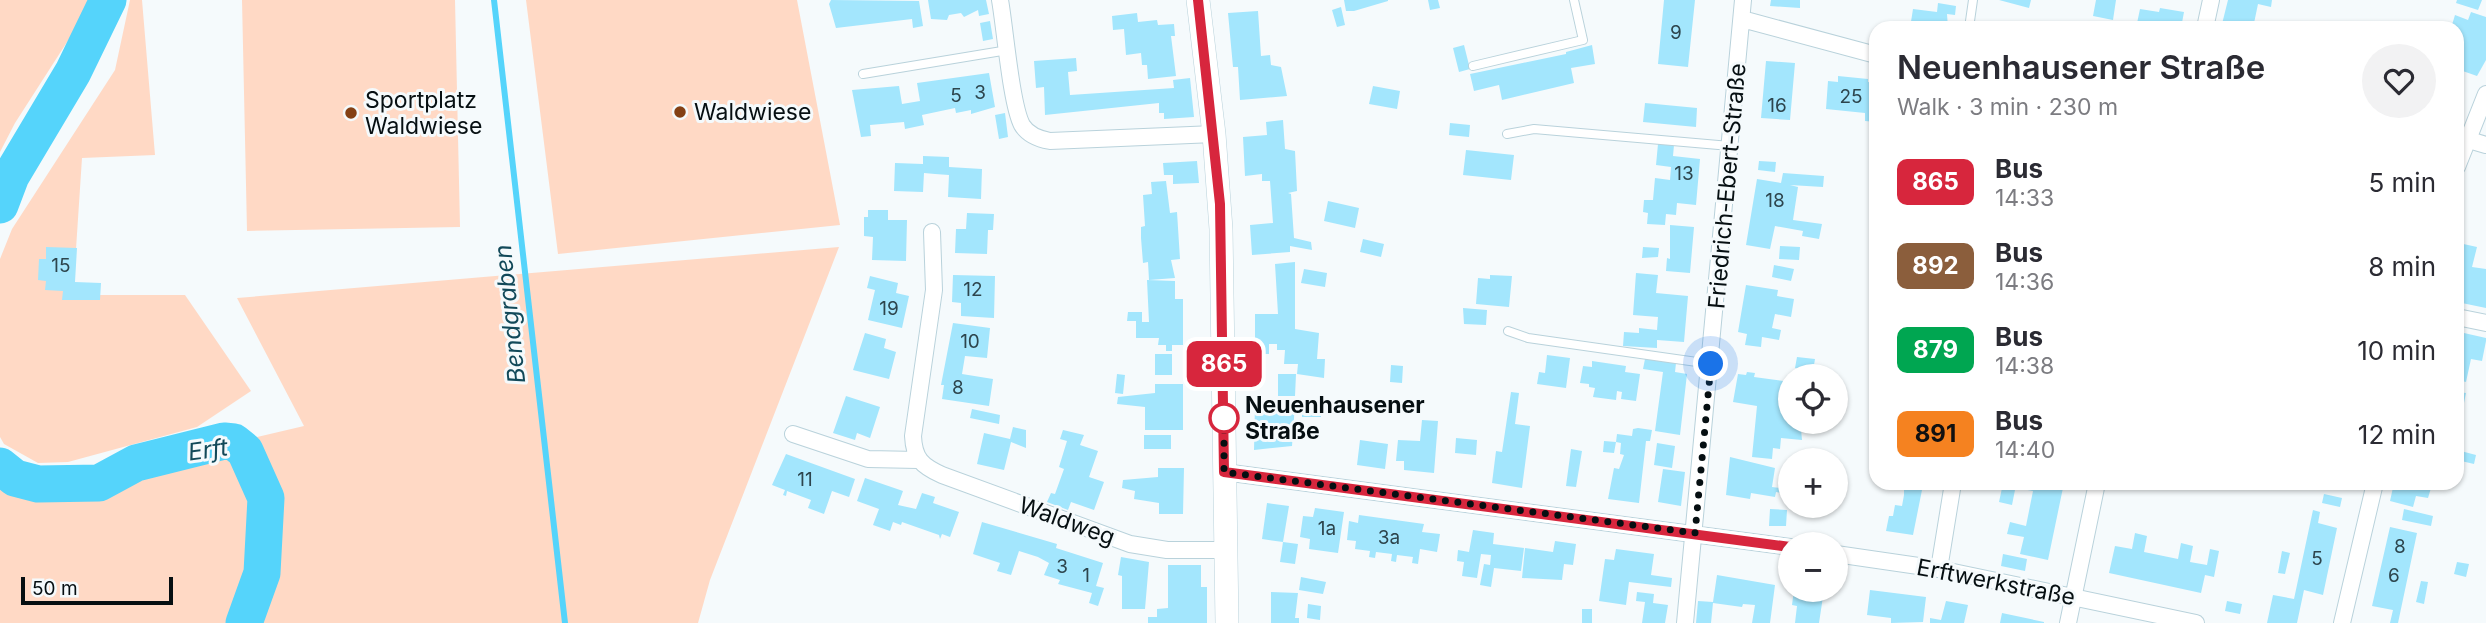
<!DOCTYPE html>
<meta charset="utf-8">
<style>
body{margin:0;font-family:Inter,sans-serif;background:#f2f2f3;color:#2b2b33;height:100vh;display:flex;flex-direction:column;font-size:26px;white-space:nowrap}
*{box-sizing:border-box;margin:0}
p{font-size:23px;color:#7c7c81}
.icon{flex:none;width:38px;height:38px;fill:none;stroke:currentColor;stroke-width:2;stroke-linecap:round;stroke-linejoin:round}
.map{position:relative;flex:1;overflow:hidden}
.panel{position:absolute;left:1869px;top:21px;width:595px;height:469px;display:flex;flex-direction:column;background:#fff;border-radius:21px;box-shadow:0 2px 5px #0004}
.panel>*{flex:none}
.badge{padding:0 14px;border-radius:10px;font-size:24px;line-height:46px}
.buttons{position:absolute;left:1778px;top:364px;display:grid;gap:14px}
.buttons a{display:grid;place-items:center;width:70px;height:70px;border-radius:50%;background:#fff;box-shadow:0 2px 5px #0004;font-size:35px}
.scale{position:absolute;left:21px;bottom:18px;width:152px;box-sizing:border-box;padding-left:7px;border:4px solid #060f12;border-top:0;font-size:19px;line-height:24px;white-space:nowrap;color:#060f12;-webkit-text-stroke:5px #f5fafc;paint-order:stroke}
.you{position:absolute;width:35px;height:35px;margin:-18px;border:5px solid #fff;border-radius:50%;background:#1a73e8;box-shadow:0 0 0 10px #1a73e833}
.map>.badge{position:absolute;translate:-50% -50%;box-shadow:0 0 0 4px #fff}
.round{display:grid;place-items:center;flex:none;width:74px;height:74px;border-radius:37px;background:#f2f2f3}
.overview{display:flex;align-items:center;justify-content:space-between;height:119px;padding:0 28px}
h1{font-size:33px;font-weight:600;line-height:52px}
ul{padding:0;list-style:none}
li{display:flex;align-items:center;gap:21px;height:84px;padding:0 28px}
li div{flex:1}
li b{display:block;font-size:26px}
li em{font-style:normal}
li .badge{min-width:77px;font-weight:700;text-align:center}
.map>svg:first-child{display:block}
.green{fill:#ffd9c5}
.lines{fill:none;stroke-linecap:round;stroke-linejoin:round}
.stream{stroke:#55d4fb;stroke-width:6}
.river{stroke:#55d4fb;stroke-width:37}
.building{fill:#a3e6fd}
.lane-casing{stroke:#b9d2db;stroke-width:10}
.street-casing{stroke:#b9d2db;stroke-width:18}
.secondary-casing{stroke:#b9d2db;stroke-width:24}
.lane{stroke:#fff;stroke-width:8}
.street{stroke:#fff;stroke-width:16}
.secondary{stroke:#fff;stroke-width:23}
.line-casing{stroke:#fff;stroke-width:16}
.line{stroke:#d7263d;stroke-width:10}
.walk{stroke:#060f12;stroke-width:7;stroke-dasharray:0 12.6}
.poi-dot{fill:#844014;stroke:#f5fafc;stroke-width:2.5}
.stop-dot{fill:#fff;stroke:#d7263d;stroke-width:3.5}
.labels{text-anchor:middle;stroke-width:6;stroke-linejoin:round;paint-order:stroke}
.number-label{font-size:19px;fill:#2d454d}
.poi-label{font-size:23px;fill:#060f12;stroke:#f5fafc;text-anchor:start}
.street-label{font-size:23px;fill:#060f12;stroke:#f5fafc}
.stop-label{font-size:23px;font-weight:bold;fill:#060f12;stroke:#f5fafc;text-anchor:start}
.water-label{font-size:24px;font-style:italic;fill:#124959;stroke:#f5fafc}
</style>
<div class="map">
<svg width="2486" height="623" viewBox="0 0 2486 623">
<rect width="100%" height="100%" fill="#f5fafc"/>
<path class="green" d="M0 0H94L15 123 0 152Z
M130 0H142L155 155 82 158 73 295H185L251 391 197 427 68 462 38 463 4 444 0 437V259L12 229 115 70Z
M242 0H455L460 227 247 231Z
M526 0H797L840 225 558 254Z
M839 247 710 580 698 623H0V468L14 480 37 486 100 485 137 465 304 426 237 298Z"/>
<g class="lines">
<path class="stream" d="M494 0 565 623"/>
<path class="river" d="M0 205 11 176 73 72 108 0
M0 466 15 478 38 484 99 483 136 463 224 441 234 442 245 451 266 498 262 573 244 623"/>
</g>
<path class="building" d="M831 0 919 1 923 26 913 28 912 19 836 28 829 4Z
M928 0H986L989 14 979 16 978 10 964 17 961 13 949 15 947 20 931 19Z
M1344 0H1388V1L1354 11H1346Z
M1428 0H1438L1440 8 1430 10Z
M1664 0H1695L1688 67 1658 64Z
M1771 0H1800V8L1770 6Z
M1999 0H2031L2029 8Z
M2096 0H2116L2113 20 2093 16Z
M2228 0H2272L2271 7 2258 4 2253 28H2221Z
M2457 0H2482L2478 10 2456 3Z
M1938 3 1956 6 1955 15 1947 14 1948 28H1910L1913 9 1937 12Z
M1341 7 1345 25 1337 27 1332 10Z
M2160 8 2184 12 2181 28H2136L2140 9 2159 12Z
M1258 11 1261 56 1270 55 1271 65 1281 67 1287 96 1240 100 1238 67H1233L1228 13Z
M2471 12 2486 17V60L2477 76 2457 69V56L2461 57 2464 47 2457 45V28H2451L2455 15 2468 20Z
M1137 13 1138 22 1157 20 1158 25 1174 24 1175 36H1171L1176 76 1148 79 1147 65H1142L1141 53 1126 55 1124 29 1113 30 1112 16Z
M990 21 993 39 983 41 980 23Z
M1464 45 1470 69 1459 72 1453 48Z
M1592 45 1595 64 1571 68 1574 83 1502 100 1499 85 1474 91 1470 74 1566 54V52Z
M1076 58 1077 71 1068 72 1070 95 1174 88 1173 80 1190 78 1194 117 1164 119V113H1159V103L1045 115 1044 87 1036 88 1034 61Z
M1766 61 1795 63 1790 120 1761 118Z
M989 73 995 107 971 114V110L956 113 955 108 922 115 924 125 905 129 904 122 870 125 871 136 861 137 852 90 899 86 902 104 920 101 917 83Z
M1838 76 1868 79V82L1876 83V122L1865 121V113L1826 109 1828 81 1838 82Z
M1373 86 1400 91 1397 109 1369 104Z
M1645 103 1697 108 1696 127 1643 122Z
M1005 113 1008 137 999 139 995 115Z
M1283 120 1285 149 1295 151 1297 191 1288 193 1291 194 1294 238 1311 242 1312 250 1290 246V252L1252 255 1250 225 1273 223 1270 181H1262V174L1245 176 1243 137 1267 135 1266 122Z
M1450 123 1470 125 1469 137 1449 135Z
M1658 144 1674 145 1673 156 1700 159 1696 205 1677 203 1676 215 1666 214 1665 225 1647 224 1648 213 1643 212 1644 200H1653L1655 178 1670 180 1671 167 1656 165Z
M1466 150 1514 155 1511 180 1463 175Z
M923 156 949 157V167L982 169 981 199 948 197 949 175 935 174 924 173 923 192 894 191 895 163 923 164Z
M1197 161 1199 183 1173 184V175H1164L1163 163Z
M1759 161 1776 162 1775 172 1758 170Z
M1783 173 1824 176 1823 187 1790 185 1798 187 1793 220 1822 224 1819 239 1802 236 1803 231 1775 226 1770 249 1746 245 1757 179 1781 183Z
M1166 181 1170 213 1177 212 1180 259 1171 260 1175 278 1149 280 1148 262 1143 263 1141 238V227L1145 226 1143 195 1152 194 1151 182Z
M1328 201 1359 208 1355 228 1324 221Z
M868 210H888V220H907L906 261 872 260 873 237 864 236V217H868Z
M967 213 994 214 993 230H988L987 254 955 253 956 229H966Z
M1670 225 1694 227 1690 273 1666 271 1667 258 1670 259Z
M1363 239 1384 244 1381 257 1360 252Z
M2459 243 2477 247 2472 267 2486 269V308L2457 302Z
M1780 246 1800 247 1799 260 1779 259Z
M46 247 77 248 75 282 101 283 100 300H62L63 291 45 290 46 281 38 280 39 259H46Z
M1643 247 1659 248 1658 257 1642 258Z
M1295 262V329L1319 333 1317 359H1325L1324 378 1297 374 1298 364H1284L1285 350H1277V344H1269V354H1263V344H1255V314H1278L1275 264Z
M1774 265 1794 269 1791 281 1772 277Z
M1304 269 1327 273 1325 287 1301 283Z
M1636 273 1658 275 1656 293 1688 296 1684 342 1657 340V348L1623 346 1624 332 1639 333V328L1657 330 1658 317 1633 315Z
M953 275 995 276 994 318 961 316V303L952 302Z
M1490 275 1512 276 1509 307 1476 304 1478 278 1490 279Z
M870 276 898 283 896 293 909 296 902 328 868 320 875 290 867 288Z
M1147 280 1175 281V299H1183V345H1172V351H1166V345H1158L1159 338H1136V321H1127L1128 312H1142V322H1149Z
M1746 285 1778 290 1777 296 1794 299 1791 317 1775 314 1772 328 1781 330 1779 340 1762 337 1761 347 1745 345 1747 334 1738 332Z
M1463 308 1487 310 1486 325 1464 324Z
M953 323 990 328 987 358 965 356 962 374 993 379 989 406 942 399 944 385H941Z
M865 333 886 339 884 348 896 352 889 379 853 370Z
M2464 333 2486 338V341L2482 361 2471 359 2466 382 2462 381 2459 392 2466 393 2464 403 2457 402V356Z
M1155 354H1172V375H1155Z
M1547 355 1570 358 1566 388 1537 384 1539 372 1545 373Z
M1797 357 1815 359 1813 371 1795 368Z
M1645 359 1676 363 1675 372 1687 374 1680 435 1655 431 1663 372 1643 369Z
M1592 361 1626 366 1625 372 1640 374 1636 401 1621 399 1622 392 1617 391 1616 400 1593 397 1595 388 1589 387V384L1580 383 1583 366 1592 367Z
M1391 365 1403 366 1402 383 1390 382Z
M1747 372 1755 373 1754 377 1790 382V422H1797L1796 428 1801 429 1802 440 1781 438 1780 449 1773 448 1772 459 1752 457 1757 406 1733 402 1738 374 1746 375Z
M1117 374 1125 375 1123 394 1115 393Z
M1278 374H1296L1295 396H1278Z
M1155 384H1183V430H1145V407L1117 404 1118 397 1155 393Z
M1511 392 1519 393 1515 424 1530 426 1522 488 1492 483 1496 451 1502 452Z
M846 396 880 407 870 438 857 433 855 440 833 433Z
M1255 404H1295L1292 446 1254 450Z
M1303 405H1321V417H1302V413H1299Z
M972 409 1000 415 999 424 970 418Z
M1422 420 1438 421 1434 473 1404 470V461H1396L1398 440 1420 441Z
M1013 427 1026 430V448L1011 442 1004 470 977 464 984 433 1010 439Z
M1638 428 1652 430 1650 441H1646L1639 503 1608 499 1614 468 1619 469 1624 455 1620 454 1621 443 1616 442 1617 434 1632 436 1633 429Z
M1063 430 1084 435 1080 445 1098 451 1089 477 1104 482 1094 510 1071 502 1068 510 1047 502 1051 493 1055 494 1064 469 1059 467 1067 441 1060 439Z
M1144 435H1171V449H1144Z
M1456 438 1477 440 1476 455 1455 453Z
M1360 440 1388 444 1385 469 1357 465Z
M1604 441 1616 442 1614 453 1603 452Z
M1657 443 1675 446 1672 468 1654 465Z
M1571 449 1582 451 1576 487 1566 486Z
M2457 450 2476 455 2474 464 2457 460Z
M786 454 855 479 849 497 832 491 824 514 808 508 811 500 787 491 786 496 783 495 785 490 772 485Z
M1730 457 1775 468 1772 487 1790 489V500L1786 499 1787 494 1776 492 1775 497 1751 493 1750 499 1726 495Z
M1158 468H1184L1183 514H1159V503L1134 499 1135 491 1122 488 1123 480 1158 477Z
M1663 469 1685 472 1681 506 1658 502Z
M865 478 903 491 898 505 916 509 922 493 935 497 933 503 959 512 950 537 942 534 940 539 939 535 902 522 901 525 893 522 890 531 873 525 879 509 857 501Z
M1890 483 1923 485 1913 535 1886 531 1889 516H1893L1895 505 1902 506 1904 495V486Z
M2018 483H2064L2048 560 2020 554 2024 537 2007 534 2010 522 2026 526 2033 491 2017 488Z
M2394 483H2441L2440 490 2431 488 2428 498 2416 496 2413 507 2390 501Z
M2002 488 2015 490 2012 505 1999 502Z
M2324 494 2342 498 2340 507 2322 503Z
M1267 503 1289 506 1283 542 1262 539Z
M1315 508 1344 512 1338 553 1309 549 1310 539 1300 537 1303 516 1313 517Z
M1770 509 1787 510 1786 526H1769Z
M2404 509 2433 516 2431 526 2402 520Z
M2313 510 2320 512 2318 523 2337 528 2323 595 2304 590 2297 623H2267L2273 595 2294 599Z
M1359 515 1424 524 1422 532 1440 534 1437 552 1420 549 1418 564 1412 563 1413 557 1397 555 1396 562 1391 561 1392 554 1376 552 1375 558 1369 557 1370 551 1355 549 1356 541 1347 540 1349 521 1358 523Z
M982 522 1057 544 1056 548 1103 563 1096 586 1104 588 1098 606 1089 603 1092 593 1058 584 1060 580 1044 575 1049 563 1038 557 1019 551 1011 575 997 571 1000 563 973 554Z
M2390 527 2417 533 2398 623H2390L2393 610 2372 606Z
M1473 530 1494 533 1493 544 1524 548 1521 571 1494 568 1491 587 1480 585 1484 564 1490 565 1491 555 1481 554 1477 578 1462 576 1464 562 1457 561 1458 550 1469 552Z
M2135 533 2147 536 2144 552 2178 559 2181 543 2193 546 2190 562 2207 565 2210 549 2219 551 2214 577 2205 575 2201 593 2109 573 2115 546 2132 549Z
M1555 541 1576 544 1573 565 1564 564 1562 580 1522 578 1525 548 1553 552Z
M1283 542 1298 544 1295 564 1280 562Z
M1616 549 1654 554 1651 575 1672 578 1671 587 1629 582 1626 605 1599 601 1605 559 1614 560Z
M2282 551 2290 553 2285 574 2278 573Z
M2003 554 2027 559 2025 571 2001 566Z
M1121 557 1149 562 1145 609H1122V576L1118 575Z
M2457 562 2469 564 2466 577 2454 574Z
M1168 565H1201V587H1207V623H1148V617H1157V609L1168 608Z
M1717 575 1775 585 1770 623H1752L1755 605 1743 604 1742 607 1713 603 1711 623H1696L1698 601 1713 602Z
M1301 577 1326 582 1323 594 1299 590Z
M2421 581 2428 582 2424 604 2416 602Z
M1794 590H1824L1819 623H1795L1797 606 1792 605Z
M1870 590 1926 597 1923 622 1891 623V618L1867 615Z
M1271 592 1298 593 1295 618H1299V623H1271Z
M1637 592 1654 594 1653 603 1668 605 1665 623H1642L1645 602 1636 601Z
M1946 601 1968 605 1964 623H1930V618L1941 620Z
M2227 601 2242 604 2240 614 2225 611Z
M1308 604 1321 606 1320 620 1307 618Z
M1582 609H1592V623H1582Z
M2002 613 2044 622V623H2000Z"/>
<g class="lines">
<defs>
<path id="lane" d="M1969 28 1973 0
M1473 66 1583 40 1574 0
M863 74 1008 50
M1507 134 1534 129 1730 146
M1508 331 1528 338 1711 364"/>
<path id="street" d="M1000 0C1005 28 1011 104 1022 125 1028 135 1039 139 1050 141L1214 134
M1742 19 1876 55
M2205 28 2211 0
M2469 140 2486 145
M2457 167 2486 94
M932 232 934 290 913 436C914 459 922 466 942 475L1130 544 1167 550H1224
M2457 317 2486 323
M793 434 868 459 918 460
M1224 472 1790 547
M1836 554 1939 569 2196 623
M1939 569 1953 483
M1685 623 1743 0
M2068 623 2097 483
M2342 623 2375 483"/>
<path id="secondary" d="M1198 0 1214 134 1221 229 1227 623"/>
</defs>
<use href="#lane" class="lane-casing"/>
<use href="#street" class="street-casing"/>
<use href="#secondary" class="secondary-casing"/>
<use href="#lane" class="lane"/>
<use href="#street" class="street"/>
<use href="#secondary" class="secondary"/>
</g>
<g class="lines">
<defs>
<path id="line" d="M1198 0 1220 204 1224 472 1790 547"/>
</defs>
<use href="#line" class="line-casing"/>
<use href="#line" class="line"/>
<path class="walk" d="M1224 418V472L1695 533 1711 364"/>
</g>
<g class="poi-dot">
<circle cx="680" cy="112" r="7"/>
<circle cx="351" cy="113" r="7"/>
</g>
<circle class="stop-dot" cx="1224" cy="418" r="14"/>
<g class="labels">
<g class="number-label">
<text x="1676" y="39">9</text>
<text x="980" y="99">3</text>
<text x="956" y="102">5</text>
<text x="1851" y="103">25</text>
<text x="1777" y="112">16</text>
<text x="1684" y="180">13</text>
<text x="1775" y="207">18</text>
<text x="61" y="272">15</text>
<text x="973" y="296">12</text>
<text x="889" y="315">19</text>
<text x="970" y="348">10</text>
<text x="958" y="394">8</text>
<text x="805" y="486">11</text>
<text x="1327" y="535">1a</text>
<text x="1389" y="544">3a</text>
<text x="2400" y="553">8</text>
<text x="2317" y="565">5</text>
<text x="1062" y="573">3</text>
<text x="1086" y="582">1</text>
<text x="2394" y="582">6</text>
</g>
<g class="poi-label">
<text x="365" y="108">Sportplatz<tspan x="365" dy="26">Waldwiese</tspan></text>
<text x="694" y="120">Waldwiese</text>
</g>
<g class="street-label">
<text transform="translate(1727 186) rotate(-85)" y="8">Friedrich-Ebert-Straße</text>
<text transform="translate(1067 521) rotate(20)" y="8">Waldweg</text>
<text transform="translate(1996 582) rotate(11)" y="8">Erftwerkstraße</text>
</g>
<g class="stop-label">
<text x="1245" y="413">Neuenhausener<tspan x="1245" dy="26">Straße</tspan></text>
</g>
<g class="water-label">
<text transform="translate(510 314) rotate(-96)" y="8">Bendgraben</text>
<text transform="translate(208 450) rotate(-8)" y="8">Erft</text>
</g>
</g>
</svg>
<div class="buttons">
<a><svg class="icon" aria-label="locate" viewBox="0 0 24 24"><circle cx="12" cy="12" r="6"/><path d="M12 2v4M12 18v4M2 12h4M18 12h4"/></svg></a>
<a>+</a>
<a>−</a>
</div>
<div class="scale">50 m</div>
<div class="you" style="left:1711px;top:364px"></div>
<b class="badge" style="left:1224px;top:364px;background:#d7263d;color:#fff">865</b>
<section class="panel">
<div class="overview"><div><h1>Neuenhausener Straße</h1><p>Walk · 3 min · 230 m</p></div><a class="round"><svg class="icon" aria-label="heart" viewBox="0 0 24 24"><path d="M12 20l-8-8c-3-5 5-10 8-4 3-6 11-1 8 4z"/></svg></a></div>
<ul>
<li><span class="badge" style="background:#d7263d;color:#fff">865</span><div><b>Bus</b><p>14:33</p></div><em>5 min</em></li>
<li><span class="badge" style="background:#8b5e3c;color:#fff">892</span><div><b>Bus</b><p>14:36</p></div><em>8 min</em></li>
<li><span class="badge" style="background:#00a651;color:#fff">879</span><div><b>Bus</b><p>14:38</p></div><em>10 min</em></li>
<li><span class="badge" style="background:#f58220;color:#111">891</span><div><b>Bus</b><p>14:40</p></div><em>12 min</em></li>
</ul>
</section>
</div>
